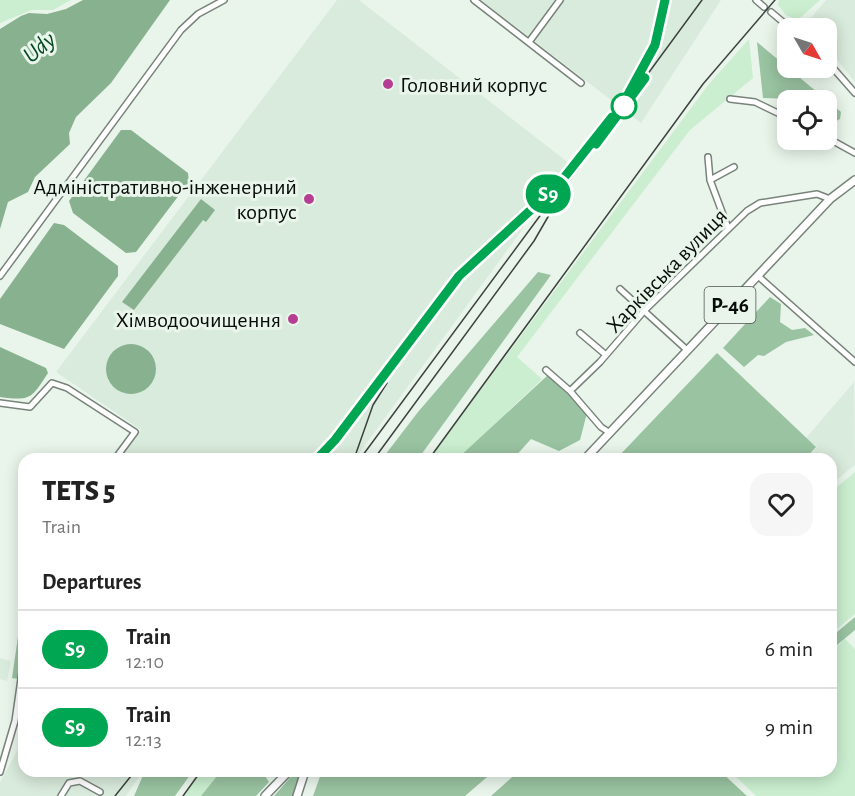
<!DOCTYPE html>
<meta charset="utf-8">
<style>
body{margin:0;font-family:"Alegreya Sans",sans-serif;background:#f6f6f6;color:#222;height:100vh;display:flex;flex-direction:column;font-size:22px;white-space:nowrap}
*{box-sizing:border-box;margin:0}
p{font-size:20px;color:#767676}
.icon{flex:none;width:33px;height:33px;fill:none;stroke:currentColor;stroke-width:2;stroke-linecap:round;stroke-linejoin:round}
.map{position:relative;flex:1;overflow:hidden}
.panel{position:absolute;left:18px;top:453px;width:819px;height:324px;display:flex;flex-direction:column;background:#fff;border-radius:18px;box-shadow:0 3px 15px #0003}
.panel>*{flex:none}
.badge{padding:0 12px;border-radius:20px;font-size:21px;line-height:39px}
.needle{width:39px;rotate:129deg}
.fabs{position:absolute;left:777px;top:18px;display:grid;gap:12px}
.fabs a{display:grid;place-items:center;width:60px;height:60px;border-radius:12px;background:#fff;box-shadow:0 3px 15px #0003;font-size:30px}
.map>.badge{position:absolute;translate:-50% -50%;box-shadow:0 0 0 3px #fff}
h2{padding:0 24px;font-size:22px;line-height:54px}
.round{display:grid;place-items:center;flex:none;width:63px;height:63px;border-radius:18px;background:#f6f6f6}
.headline{display:flex;align-items:center;justify-content:space-between;height:102px;padding:0 24px}
h1{font-size:28px;font-weight:800;line-height:45px}
ul{padding:0;list-style:none}
li{display:flex;align-items:center;gap:18px;height:78px;padding:0 24px;border-top:2px solid #e0e0e0}
li div{flex:1}
li b{display:block;font-size:22px}
li em{font-style:normal}
li .badge{min-width:66px;font-weight:700;text-align:center}
.map>svg:first-child{display:block}
.built{fill:#d9ebdc}
.green{fill:#caeecf}
.forest{fill:#99c3a1}
.water{fill:#88b18f}
.lines{fill:none;stroke-linecap:round;stroke-linejoin:round}
.minor-casing{stroke:#78837a;stroke-width:8}
.major-casing{stroke:#78837a;stroke-width:10}
.minor{stroke:#fff;stroke-width:5}
.major{stroke:#fff;stroke-width:7}
.rail{stroke:#3d423e;stroke-width:1.5}
.line-casing{stroke:#fff;stroke-width:14}
.line{stroke:#00a651;stroke-width:9}
.poi-dot{fill:#b63e92;stroke:#e9f5eb;stroke-width:2}
.stop-dot{fill:#fff;stroke:#00a651;stroke-width:3}
.labels{text-anchor:middle;stroke-width:6;stroke-linejoin:round;paint-order:stroke}
.shield{fill:#e9f5eb;stroke:#4c524d;stroke-width:1.5}
.shield-label{font-size:21px;font-weight:bold;fill:#080c09}
.poi-label{font-size:22px;fill:#080c09;stroke:#e9f5eb;text-anchor:end}
.street-label{font-size:22px;fill:#080c09;stroke:#e9f5eb}
.water-label{font-size:24px;font-style:italic;fill:#00471c;stroke:#e9f5eb}
</style>
<div class="map">
<svg width="855" height="796" viewBox="0 0 855 796">
<rect width="100%" height="100%" fill="#e9f5eb"/>
<path class="built" d="M337 0H359L570 164 355 459H120L141 430 56 372Z
M481 0H721L641 123Z
M826 0H855V82L827 47 826 28H811L808 25 809 20Z
M854 382 855 465 831 484V459H806L817 447 806 438Z
M0 658 11 661 7 681 0 679Z
M24 739V771H143L126 796H0V782Z"/>
<path class="green" d="M0 0H71L53 10H32L0 23Z
M779 0H820L801 17 795 19 786 15 778 5Z
M749 39 753 78 690 130 517 357 542 379 458 459H429L709 84Z
M855 472V614L831 634V492Z
M845 639 855 649V796H756L730 771H831V652Z
M201 771H221L201 796H183Z"/>
<path class="forest" d="M757 42 841 112 840 119 827 126 826 100 763 98Z
M538 272 551 275 418 459H382L418 412Z
M770 297 781 304 780 322 792 330 805 328 814 335 786 342 764 356 758 355 744 367 723 348Z
M717 353 816 447 805 459H616Z
M548 375 587 413 580 440 559 451 531 439 513 459H457Z
M22 609 24 638 18 679 12 678Z
M855 617V630L831 650V637Z
M145 771H193L175 796H134Z
M221 771H241L244 777 258 773 265 776 269 782 256 796H201Z
M296 771H300L294 796H274Z
M322 771H494L465 796H313Z
M519 771H720L747 796H491Z"/>
<path class="water" d="M83 0H170L111 83 76 117 69 133 70 144 35 177 28 192 8 202 0 229V29L21 16 29 13 47 14 66 9Z
M121 130H131L188 173 189 182 136 252 126 253 73 213 69 201Z
M201 199 215 210 206 222 203 220 134 310 122 302Z
M54 223 64 225 118 266V276L64 349 0 324V299Z
M106 369a25 25 0 1 1 50 0a25 25 0 1 1-50 0Z
M0 347 46 368 48 373C31 399 31 401 0 397Z"/>
<g class="lines">
<defs>
<path id="minor" d="M474 0 581 83
M756 0 764 7
M771 12 790 28
M529 42 560 0
M826 60 855 93
M730 99 755 102 788 118
M826 137 855 153
M708 157 710 180 734 167
M710 180 728 228
M0 276 181 30 198 14 224 0
M758 276 855 362
M620 289 687 350
M580 333 606 355
M546 370 570 391 600 362 644 311 747 211 760 203 817 194 830 199
M570 391 601 427 610 433
M0 403 30 407 52 383 67 388 135 432 115 459
M0 772 15 721 24 658
M61 796 69 783 80 781 100 792"/>
<path id="major" d="M585 459 830 199 855 180
M265 796 289 771
M297 796 305 771"/>
</defs>
<use href="#minor" class="minor-casing"/>
<use href="#major" class="major-casing"/>
<use href="#minor" class="minor"/>
<use href="#major" class="major"/>
<path class="rail" d="M645 67 655 45 665 0
M322 459 459 277 565 178
M354 459 373 405 387 383
M360 459 545 209
M374 459 534 241 567 184 702 0
M429 459 703 84 775 0
M115 796 135 771
M183 796 201 771"/>
</g>
<g class="lines">
<defs>
<path id="line" d="M317 459 335 440 459 276 559 184 612 117 596 144 645 78 625 100 655 45 665 0"/>
</defs>
<use href="#line" class="line-casing"/>
<use href="#line" class="line"/>
</g>
<g class="poi-dot">
<circle cx="388" cy="84" r="6"/>
<circle cx="309" cy="199" r="6"/>
<circle cx="293" cy="319" r="6"/>
</g>
<circle class="stop-dot" cx="624" cy="106" r="12"/>
<g class="labels">
<rect class="shield" x="704.5" y="287" width="51" height="36" rx="4.5"/>
<g class="shield-label">
<text x="730" y="312">Р-46</text>
</g>
<g class="poi-label">
<text x="400" y="92" text-anchor="start">Головний корпус</text>
<text x="297" y="194">Адміністративно-інженерний<tspan x="297" dy="25">корпус</tspan></text>
<text x="281" y="327">Хімводоочищення</text>
</g>
<g class="street-label">
<text transform="translate(666 270) rotate(-46)" y="8">Харківська вулиця</text>
</g>
<g class="water-label">
<text transform="translate(39 47) rotate(-40)" y="8">Udy</text>
</g>
</g>
</svg>
<div class="fabs">
<a><svg class="needle" viewBox="-14 -14 28 28"><path d="M0-13l5 13h-10z" fill="#e53935"/><path d="M0 13l5-13h-10z" fill="#767676"/></svg></a>
<a><svg class="icon" aria-label="locate" viewBox="0 0 24 24"><circle cx="12" cy="12" r="6"/><path d="M12 2v4M12 18v4M2 12h4M18 12h4"/></svg></a>
</div>
<b class="badge" style="left:548px;top:194px;background:#00a651;color:#fff">S9</b>
<section class="panel">
<div class="headline"><div><h1>TETS 5</h1><p>Train</p></div><a class="round"><svg class="icon" aria-label="heart" viewBox="0 0 24 24"><path d="M12 20l-8-8c-3-5 5-10 8-4 3-6 11-1 8 4z"/></svg></a></div>
<h2>Departures</h2>
<ul>
<li><span class="badge" style="background:#00a651;color:#fff">S9</span><div><b>Train</b><p>12:10</p></div><em>6 min</em></li>
<li><span class="badge" style="background:#00a651;color:#fff">S9</span><div><b>Train</b><p>12:13</p></div><em>9 min</em></li>
</ul>
</section>
</div>
